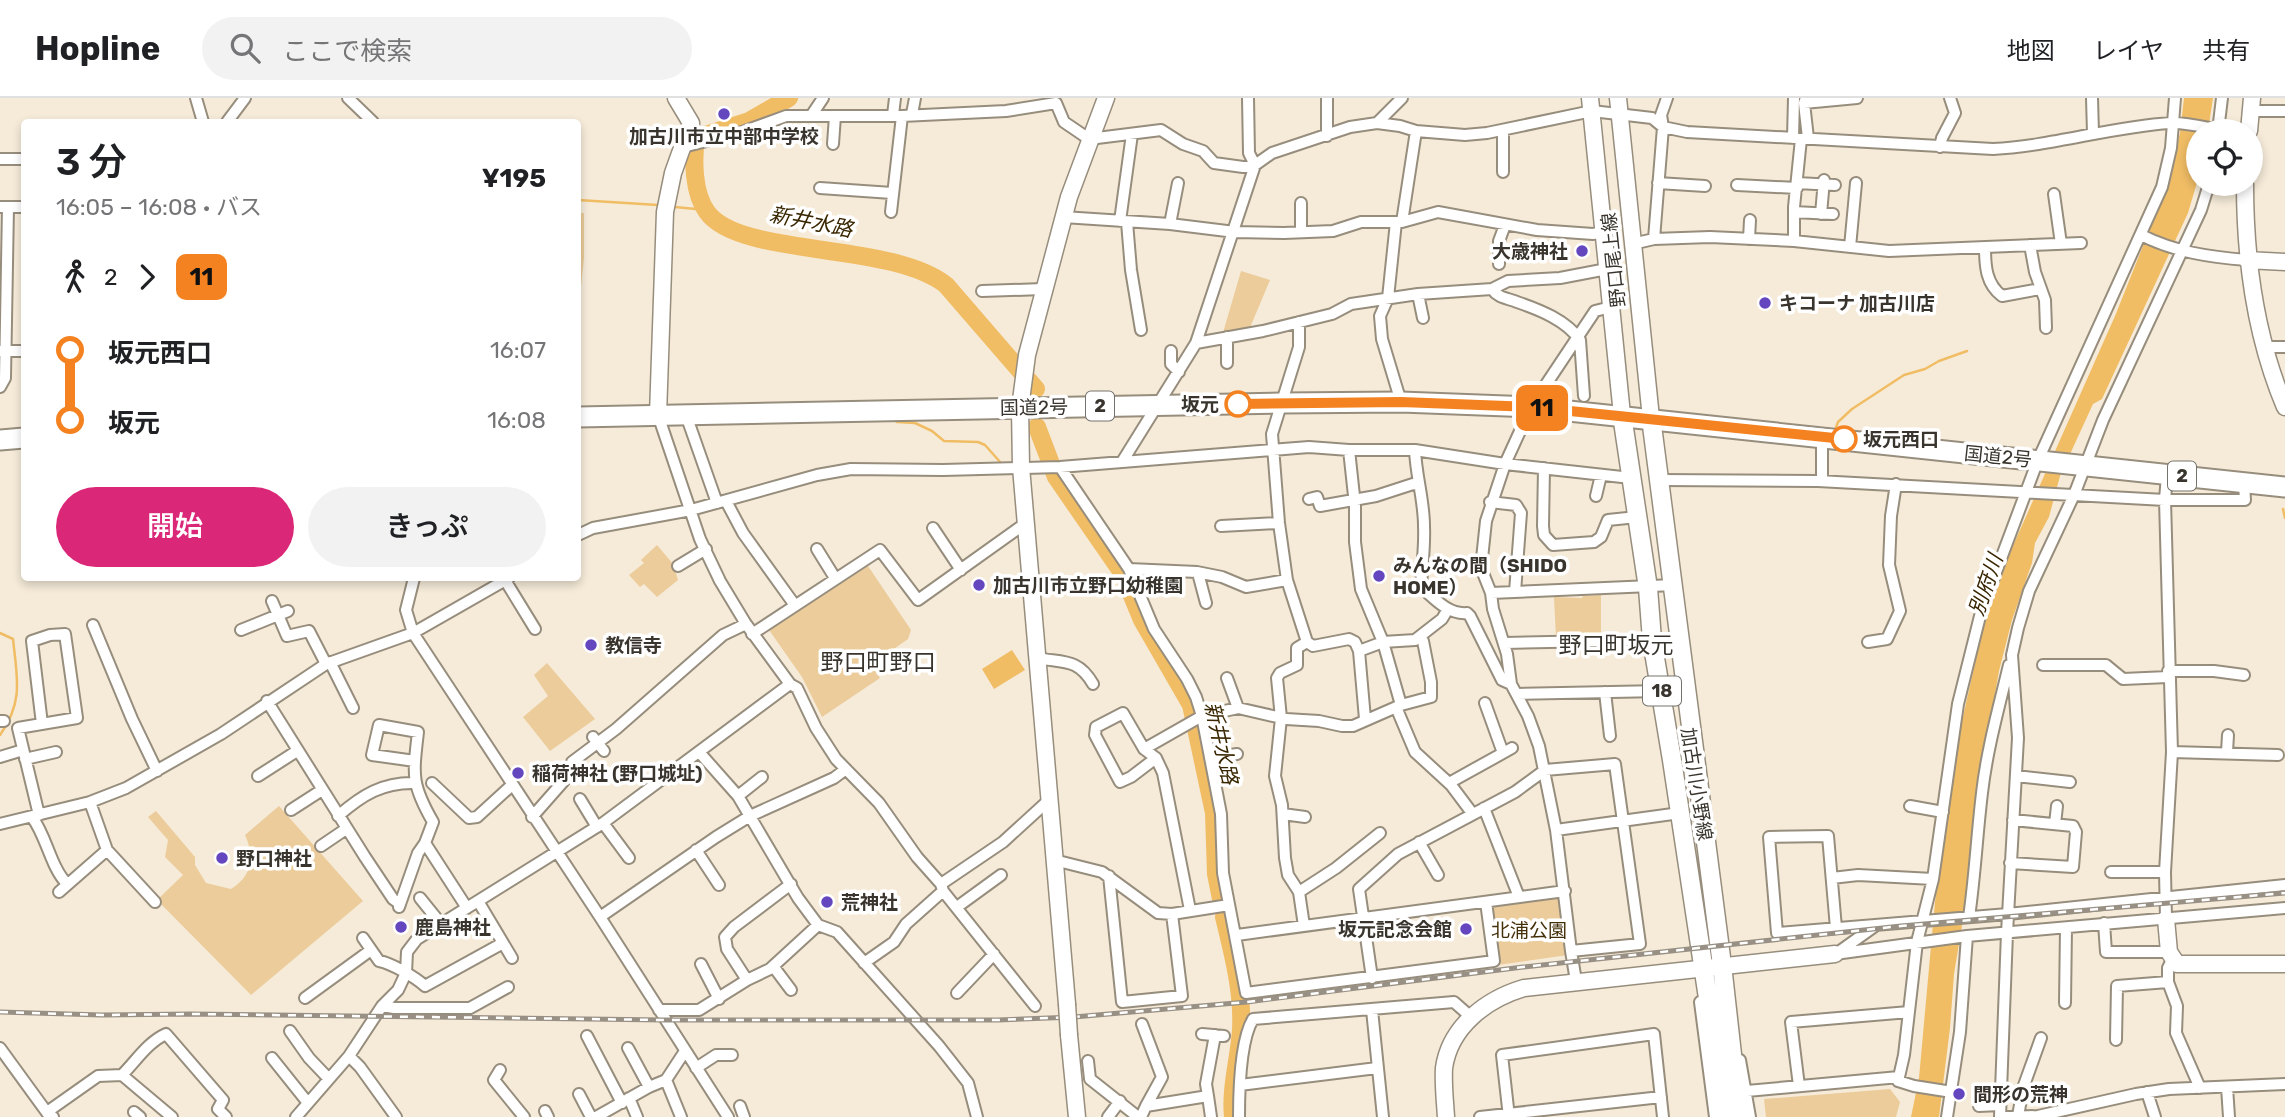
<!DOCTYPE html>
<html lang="ja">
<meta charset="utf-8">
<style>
body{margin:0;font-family:Rubik,"Noto Sans JP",sans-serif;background:#f2f2f2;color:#202124;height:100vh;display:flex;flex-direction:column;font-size:26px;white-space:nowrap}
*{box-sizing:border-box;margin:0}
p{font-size:23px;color:#757577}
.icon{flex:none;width:38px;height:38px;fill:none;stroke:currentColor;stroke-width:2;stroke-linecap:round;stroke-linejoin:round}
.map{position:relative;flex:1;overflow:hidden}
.drawer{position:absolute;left:21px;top:21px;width:560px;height:462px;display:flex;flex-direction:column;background:#fff;border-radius:7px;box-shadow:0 4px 10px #0003}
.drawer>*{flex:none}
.badge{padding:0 14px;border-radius:10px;font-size:24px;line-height:46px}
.fabs{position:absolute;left:2186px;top:21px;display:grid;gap:14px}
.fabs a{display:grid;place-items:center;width:77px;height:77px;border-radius:50%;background:#fff;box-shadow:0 4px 10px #0003;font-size:35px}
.map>.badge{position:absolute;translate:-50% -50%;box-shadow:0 0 0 4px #fff}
.legs{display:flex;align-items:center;gap:10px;height:77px;padding:0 35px;font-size:23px}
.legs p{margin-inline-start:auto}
.summary{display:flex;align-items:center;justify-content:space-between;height:119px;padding:0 35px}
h1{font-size:38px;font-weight:600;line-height:52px}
.primary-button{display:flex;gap:14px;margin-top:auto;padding:14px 35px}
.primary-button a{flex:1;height:80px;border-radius:42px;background:#db2777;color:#fff;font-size:28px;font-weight:600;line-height:80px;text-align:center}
.primary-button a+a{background:#f2f2f2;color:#202124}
ul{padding:0 35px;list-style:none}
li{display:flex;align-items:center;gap:24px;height:70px;font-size:26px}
li i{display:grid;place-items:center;width:10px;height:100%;margin:0 9px;background:currentColor}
li i::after{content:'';width:18px;height:18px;margin:-9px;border:5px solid;border-radius:50%;background:#fff}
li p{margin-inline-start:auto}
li:first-child i{background:linear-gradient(#0000 50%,currentColor 0)}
li:last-child i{background:linear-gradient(currentColor 50%,#0000 0)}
header{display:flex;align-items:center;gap:42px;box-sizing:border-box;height:98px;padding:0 35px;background:#fff;border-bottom:2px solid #e0e0e0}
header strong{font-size:33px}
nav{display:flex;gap:38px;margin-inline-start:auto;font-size:24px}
.search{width:490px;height:63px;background:#f2f2f2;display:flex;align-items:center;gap:18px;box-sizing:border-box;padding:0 24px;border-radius:38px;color:#757577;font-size:26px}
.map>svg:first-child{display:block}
.green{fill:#ebcc9a}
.water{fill:#f0bd65}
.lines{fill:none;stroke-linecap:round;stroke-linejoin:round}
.stream{stroke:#f0bd65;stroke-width:2.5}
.river{stroke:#f0bd65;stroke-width:18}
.street-casing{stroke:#978d7d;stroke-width:14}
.secondary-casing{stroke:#978d7d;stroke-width:19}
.primary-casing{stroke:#978d7d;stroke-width:21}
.highway-casing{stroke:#978d7d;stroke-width:23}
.street{stroke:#fff;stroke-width:10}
.secondary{stroke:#fff;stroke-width:16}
.primary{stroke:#fff;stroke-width:18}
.highway{stroke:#fff;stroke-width:19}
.rail-casing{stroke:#989084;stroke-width:5}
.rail{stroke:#fff;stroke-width:2.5;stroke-dasharray:8;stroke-linecap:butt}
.secondary-bridge-casing{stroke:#978d7d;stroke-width:19;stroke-linecap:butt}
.secondary-bridge{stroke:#fff;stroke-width:16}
.line-1-casing{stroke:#fff;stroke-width:16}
.line-1{stroke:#f58220;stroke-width:10}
.poi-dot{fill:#6446bf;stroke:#fff;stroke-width:2.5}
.stop-1-dot{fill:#fff;stroke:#f58220;stroke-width:3.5}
.labels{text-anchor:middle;stroke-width:7;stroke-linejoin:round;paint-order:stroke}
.shield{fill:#fff;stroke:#74726d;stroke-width:2}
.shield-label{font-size:18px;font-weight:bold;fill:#39352e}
.poi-label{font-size:19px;font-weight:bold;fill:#39352e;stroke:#fff;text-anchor:start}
.street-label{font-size:19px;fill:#39352e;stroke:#fff}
.stop-label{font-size:19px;font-weight:bold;fill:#39352e;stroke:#fff;text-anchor:end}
.park-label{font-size:19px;fill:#432f08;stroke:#fff}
.water-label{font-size:21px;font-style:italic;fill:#392600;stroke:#fff}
.quarter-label{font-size:23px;fill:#39352e;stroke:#fff}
</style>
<header>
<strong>Hopline</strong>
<div class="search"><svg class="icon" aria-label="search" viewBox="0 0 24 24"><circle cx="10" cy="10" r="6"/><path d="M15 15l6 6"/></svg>ここで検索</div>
<nav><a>地図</a><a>レイヤ</a><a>共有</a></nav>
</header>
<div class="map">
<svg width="2285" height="1019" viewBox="0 0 2285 1019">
<rect width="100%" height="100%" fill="#f6ebd9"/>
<path class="green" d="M578 115H584V160L581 189H578Z
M1241 173 1270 182 1249 232 1222 238Z
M657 447 673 466 678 482 657 499 644 486 640 489 629 477 644 465 641 462Z
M868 468 911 532 908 541 871 567 880 580 822 619 802 579 769 532Z
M1601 497V540H1582L1581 538 1556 540 1554 499 1582 500 1583 498Z
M547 565 595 621 550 653 523 619 548 598 534 577Z
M279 708 363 803 251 897 157 802 183 777 165 759 168 742 148 719 156 713 195 759V767L206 785 231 791C252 778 255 759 245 737Z
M1555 798 1559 802 1568 857 1498 867 1491 812 1496 806Z
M1890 991 1900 1004 1896 1019H1766L1764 1001Z"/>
<path class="water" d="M2184 0H2213L2208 33H2198V81L2188 115 2102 301 2093 306 2060 378 2049 419 2035 445 2032 465 2012 522 1999 573 1974 716 1968 791 1954 876 1950 930 1939 1019H1911L1919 980 1935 804 1946 714 1962 623 1981 539 1996 486 2115 218 2165 93 2180 35Z
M1012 552 1025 572 994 591 982 571Z"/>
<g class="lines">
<path class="stream" d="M578 102 658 107
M675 109 706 112
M894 322 897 324 915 325 932 333 944 343 978 344 985 347 1001 365
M1835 332 1838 324 1852 311 1904 277 1925 271 1939 263 1967 253
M2283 411 2285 420
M0 535 13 541C17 580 24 603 0 637"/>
<path class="river" d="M789 0 749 23 696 40C693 62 693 95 707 114 740 160 890 143 946 187L1036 291
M1037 329 1056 379 1123 476 1142 522 1191 607 1214 715 1216 776 1221 801
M1224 819C1233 856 1243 894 1241 932 1239 961 1230 990 1233 1019"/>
<defs>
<path id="street" d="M196 0 203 24
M348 0 373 24
M1806 0 1804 5 1808 40
M2092 0 2093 35
M1804 5 1857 0
M2251 13H2285
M912 16 915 0
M893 17 895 0
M811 18 823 0
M227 24 245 0
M1377 25 1402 0
M1503 32V74
M2218 33 2222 0
M1327 38V0
M1793 40 1794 0
M833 46 835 18
M683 49 742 34 786 18H902L1006 13 1056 5 1064 24 1089 41 1161 32 1183 46 1203 53 1214 65 1243 69 1255 67 1249 55 1248 0
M1940 49 1942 40 1955 15 1950 0
M0 61H24
M1658 85 1705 88
M1797 85 1835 87
M1737 87 1797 90
M820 90 892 95
M2054 96 2061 146
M1301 105V133
M0 109H24
M891 114 902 18
M1794 114 1833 116
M1821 116 1824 82
M1063 119 1170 126 1235 134 1284 135 1333 133 1361 124H1402L1438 114 1537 132 1593 136 1603 134
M1120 123 1132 36
M1127 124 1131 172 1141 232
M1396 124 1388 200 1380 218 1382 241 1401 304
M1402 124 1416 33
M1170 126 1178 85
M2141 137C2175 154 2209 159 2247 162
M1654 141 1663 29 1661 17 1667 0
M1749 141 1750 122
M1794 143V109L1801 41
M1632 146 1654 141 1710 139 1794 143 1889 153 2081 145
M2030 147 2035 174 2045 202 2046 230
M1850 149 1856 85
M1985 149C1985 168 1986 186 2002 198L2040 191
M1499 166V143L1505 127
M1492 191C1498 200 1507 200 1517 204 1540 212 1566 222 1580 242L1584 298
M982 193 1043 191
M1418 196 1423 220
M1227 239V265
M1196 245 1263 233 1332 216 1351 206 1418 196 1492 191 1508 183 1560 180 1607 171
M2264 249H2285
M0 253H24
M1171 253V266L1179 274
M0 289 5 280 8 109
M658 317 700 441 720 483 746 526 790 586 797 590 816 630 836 661 879 705 917 759 941 786 943 793 1035 908
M686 317 717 405
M1822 338V383
M1349 352 1355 407V444L1361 491 1383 544 1401 607
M1415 352C1416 378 1424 402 1424 428 1425 448 1422 469 1421 489 1434 500 1448 517 1467 515L1470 518 1502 582 1511 586
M1122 364 1196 245 1255 67 1272 55 1350 29 1377 25 1400 28 1416 33 1465 37 1487 35 1592 13 1652 20 1663 29 1687 34 1993 51C2052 48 2110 29 2170 25 2186 24 2203 29 2219 32
M1060 369 1129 471 1154 531 1187 581 1196 599 1202 618 1221 716 1223 775 1246 895 1494 863 1486 804
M1544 370 1543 428 1544 437 1553 447 1594 444 1601 439 1608 422 1637 419
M2167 377 2165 402H2245L2244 385
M1659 382 1818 383 2165 402 2172 654 2165 774 2166 821
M1596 398 1601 377
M1309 401 1317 399 1320 408 1376 398 1413 386 1419 387
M726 403 743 435 794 506
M1490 404 1516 407 1521 415 1515 494
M1221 428 1279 425
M933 430 961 472
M578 437 593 430 691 412 817 377 851 371 943 372 1060 369 1309 349 1349 352H1415L1505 366 1631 380
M817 451 835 480
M678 468 706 451
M1129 471 1197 474 1222 479 1246 489 1287 482 1307 544 1313 548 1349 541 1355 544 1359 553 1383 544 1415 542 1442 521 1448 511
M1198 475 1206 505
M414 480 406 512 413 535 600 819 728 1019
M505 482 535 531
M1287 482 1279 425 1272 336 1299 249V224
M1491 495 1674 487
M272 503 287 538 309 533 326 566
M93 527 132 621 157 673
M241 532 288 513
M752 536 880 452 918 502 1026 425
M1868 544 1887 541 1900 513 1889 467 1891 418 1896 386
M1505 545 1652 542
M1359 553 1365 621
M1037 560C1063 565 1078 560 1093 586
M330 564 353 610
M2043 567H2106L2123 581 2168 579
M2168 573H2214L2244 577
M1227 580 1238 610
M1605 594 1610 638
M1517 596 1661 593
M267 603 365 759 393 801 400 806 399 809
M1485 605 1503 655
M1396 609 1415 654 1451 687 1472 715
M0 623H4
M593 639 604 653
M1144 651 1202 618 1238 610 1286 621 1319 623 1342 628H1353L1401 607 1431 599V584L1423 543 1420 540
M699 654 738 698 798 800 818 827 837 834 939 948 968 985 977 1019
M2172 654 2278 657
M2227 654 2228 637
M0 659 23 652
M1156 660 1131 679 1120 684 1095 637 1096 629 1123 615 1144 651 1156 660 1163 675 1190 812
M1210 660 1237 656
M25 661 56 654
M258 678 297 653
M2016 678 2070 684
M432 685 469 720 477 719 512 687
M1449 685 1512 650
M738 698 762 679
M580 701 597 729
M90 704 107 752 155 804
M1910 708 1943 714
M1484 710 1519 799
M291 712 322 692
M1283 716 1305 719
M39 717 18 630 77 620 65 536 50 537 32 543 42 626
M338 718C362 697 383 684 415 685
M32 719C47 739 50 768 67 786
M532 719 569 677 572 664 616 631 723 537 746 526
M603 725 629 760
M0 726 90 704 126 690 221 636 326 566 413 535 509 480
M2055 726 2057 708
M1556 732 1680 715
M1419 744 1438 777
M425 745 467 810
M321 748 346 731
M696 752 719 787
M1054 762 1102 774 1158 815 1172 816 1229 807
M2010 765 2073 769 2076 734 2073 728 2013 722
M2111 774H2165
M1109 778 1122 904 1182 898 1172 816
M1832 780 1858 777 1933 781
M941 786 1003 744 1049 702
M59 794 107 752
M1299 794 1336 770 1380 735
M420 800 441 826
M478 803 512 860
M400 806 418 755 425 745 433 724C411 686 413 677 418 634L379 627 372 657 415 663
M957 809 1001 777
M600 819 716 739 750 718 834 680 846 671
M1969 819C1975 778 1977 736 1982 695 1987 651 1999 609 2009 567
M2104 825 2106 854H2169
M1304 828 1299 794 1288 777 1285 760 1282 707 1275 678 1281 620 1277 580 1280 575 1297 567V550L1307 544
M1836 830 1828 738 1769 739 1777 835 2008 816 2285 787
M1237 837 1565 793
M363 840 379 863C391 865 415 879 425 888L503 845
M1571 853 1576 883
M1840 853 1875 828
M1835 856 1967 838 2285 810
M2172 862 2168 870V884L2177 908 2176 935 2200 990
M864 865 894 844 906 826 943 793
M701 866 719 901
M773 868 791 892
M1372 880 1359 791 1398 756 1515 694 1545 672 1615 666 1640 846 1571 853 1556 732 1539 648 1528 618 1511 586 1507 556 1493 511 1491 495 1481 470 1486 423 1505 366 1531 309 1595 213 1611 209
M747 882 727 851 725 839 734 829 791 786
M957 895 994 856
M305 900 371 852
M1700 904 1715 1019
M2065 905 2066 830
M382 908 394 910H470L508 889
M659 912H699L747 882 770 871 818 827
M1372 912 1383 1019
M1142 926 1162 979 1146 1008
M290 933 309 960 329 981
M1202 936 1224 938
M587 938 622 1005
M2116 942 2117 888 2168 884
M0 950 48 1016 53 1019
M628 950 649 989
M349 958 360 969 396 1019
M272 960 308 1005
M1740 962 1750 1019
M1088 963 1090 981 1138 1019
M696 970 716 957H732
M500 972 494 982 524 1019
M122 977 172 1019
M1899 979 1898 983 1914 988 1952 994
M666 982 681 1019
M1240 987 1377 970
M1799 988 1791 924 1909 914
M2227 989 2229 1019
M1747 993 1899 979 1904 957 1917 844 1933 781 1958 606 1981 514 2038 362 2162 89 2171 50 2175 0
M2147 994 2155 1019
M579 996 591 1019
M1208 998 1206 986 1215 937
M629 1000 637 1019
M740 1008 744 1019
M1979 1008 2000 1007
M545 1013 548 1019
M47 1014 98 978 122 977C136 963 148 944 166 936L223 1002 218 1011 226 1019
M134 1014 140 1019
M2018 1018 2023 990 2041 940
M296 1019 349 958 382 908 398 892 406 875 407 854 417 841 603 725 790 586
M596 1019 649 989 666 982 685 953
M1108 1019 1120 1003
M1141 1019 1146 1008 1208 998 1211 1019
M1239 1019C1239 993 1240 943 1253 921L1454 904 1471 919
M1480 1019 1661 999
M1509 1019 1502 957 1654 936 1663 1019
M1947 1019 1960 934 1967 838
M2000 1019 2007 835 2018 640 2012 557 2018 530 2029 493 2074 397 2103 322 2201 112 2209 86
M2005 1019 2038 1018 2136 996 2169 991 2285 986"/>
<path id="secondary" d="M1590 0 1622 317
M1618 0 1651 320
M2249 33 2252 0
M2245 86C2245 162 2255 238 2285 309
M2247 162 2285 164
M658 317 665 114 673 75 691 25 676 0
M2166 821 2169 854 2177 866H2285
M1067 906 1021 369 1020 310 1027 257 1069 99 1106 0
M1069 937 1077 1019
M1446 1019C1445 1003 1443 986 1444 970 1450 928 1487 901 1524 890L1835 856"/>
<path id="primary" d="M1622 317 1648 490 1652 542 1672 662 1726 1019
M1651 320 1722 867 1739 1019"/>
<path id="highway" d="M578 319 1282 305 1401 304 1531 309 2285 389
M0 342 24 340"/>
</defs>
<use href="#street" class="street-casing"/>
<use href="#secondary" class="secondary-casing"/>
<use href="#primary" class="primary-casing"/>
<use href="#highway" class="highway-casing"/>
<use href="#street" class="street"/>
<use href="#secondary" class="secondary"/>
<use href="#primary" class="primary"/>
<use href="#highway" class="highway"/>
<defs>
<path id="rail" d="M0 914 102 917 191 916 665 922H998L1074 919 1247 904 1523 869 1901 828 2285 795"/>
</defs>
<use href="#rail" class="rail-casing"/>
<use href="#rail" class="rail"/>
<defs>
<path id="secondary-bridge" d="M1067 906 1069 937"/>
</defs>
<use href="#secondary-bridge" class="secondary-bridge-casing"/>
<use href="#secondary-bridge" class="secondary-bridge"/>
</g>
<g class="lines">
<defs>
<path id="line-1" d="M1238 306 1401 304 1531 309 1844 341"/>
</defs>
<use href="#line-1" class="line-1-casing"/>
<use href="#line-1" class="line-1"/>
</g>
<g class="poi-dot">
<circle cx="724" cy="16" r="7"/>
<circle cx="1582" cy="153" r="7"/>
<circle cx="1765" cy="205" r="7"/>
<circle cx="1379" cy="478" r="7"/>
<circle cx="979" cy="487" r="7"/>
<circle cx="591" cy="547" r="7"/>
<circle cx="518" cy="675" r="7"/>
<circle cx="222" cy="760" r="7"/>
<circle cx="827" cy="804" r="7"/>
<circle cx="401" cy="829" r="7"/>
<circle cx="1466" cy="831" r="7"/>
<circle cx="1959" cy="996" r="7"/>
</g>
<g class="stop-1-dot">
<circle cx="1238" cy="306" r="12"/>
<circle cx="1844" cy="341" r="12"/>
</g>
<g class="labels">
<g class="shield">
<rect x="1086" y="293.5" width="28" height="29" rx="5"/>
<rect x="2168" y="363.5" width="28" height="29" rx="5"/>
<rect x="1643" y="578.5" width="38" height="29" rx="5"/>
</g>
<g class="shield-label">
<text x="1100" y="314">2</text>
<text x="2182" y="384">2</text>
<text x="1662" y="599">18</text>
</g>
<g class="poi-label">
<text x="724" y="45" text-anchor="middle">加古川市立中部中学校</text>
<text x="1568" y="160" text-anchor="end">大歳神社</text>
<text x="1779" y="212">キコーナ 加古川店</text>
<text x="1393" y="474">みんなの間（SHIDO<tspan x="1393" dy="22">HOME）</tspan></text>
<text x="993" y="494">加古川市立野口幼稚園</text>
<text x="605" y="554">教信寺</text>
<text x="532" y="682">稲荷神社 (野口城址)</text>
<text x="236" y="767">野口神社</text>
<text x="841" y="811">荒神社</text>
<text x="415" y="836">鹿島神社</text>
<text x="1452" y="838" text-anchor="end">坂元記念会館</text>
<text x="1973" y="1003">間形の荒神</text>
</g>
<g class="street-label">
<text transform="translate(1613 162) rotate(-96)" y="7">野口尾上線</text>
<text transform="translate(1034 309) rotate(-1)" y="7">国道2号</text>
<text transform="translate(1998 358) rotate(6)" y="7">国道2号</text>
<text transform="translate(1697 686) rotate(81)" y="7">加古川小野線</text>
</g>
<g class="stop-label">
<text x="1219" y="313">坂元</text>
<text x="1863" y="348" text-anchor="start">坂元西口</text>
</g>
<g class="park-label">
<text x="1529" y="839">北浦公園</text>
</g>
<g class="water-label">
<text transform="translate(811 124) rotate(11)" y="7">新井水路</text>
<text transform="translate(1986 487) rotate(-71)" y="7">別府川</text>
<text transform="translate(1221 645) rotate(77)" y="7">新井水路</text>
</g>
<g class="quarter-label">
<text x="1616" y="555">野口町坂元</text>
<text x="878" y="572">野口町野口</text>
</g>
</g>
</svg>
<div class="fabs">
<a><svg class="icon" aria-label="locate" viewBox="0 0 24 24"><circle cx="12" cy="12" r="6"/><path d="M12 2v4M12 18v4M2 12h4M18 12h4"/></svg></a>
</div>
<b class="badge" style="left:1542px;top:310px;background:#f58220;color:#111">11</b>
<section class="drawer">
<div class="summary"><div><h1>3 分</h1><p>16:05 – 16:08 · バス</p></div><b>¥195</b></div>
<div class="legs"><svg class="icon" aria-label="walk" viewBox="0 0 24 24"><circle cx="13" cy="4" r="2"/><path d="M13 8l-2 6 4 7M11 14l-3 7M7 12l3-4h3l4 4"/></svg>2<svg class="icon" aria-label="forward" viewBox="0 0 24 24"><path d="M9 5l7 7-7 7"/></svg><b class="badge" style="background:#f58220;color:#111">11</b></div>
<ul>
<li><i style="color:#f58220"></i><b>坂元西口</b><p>16:07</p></li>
<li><i style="color:#f58220"></i><b>坂元</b><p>16:08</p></li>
</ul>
<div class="primary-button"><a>開始</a><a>きっぷ</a></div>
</section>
</div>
